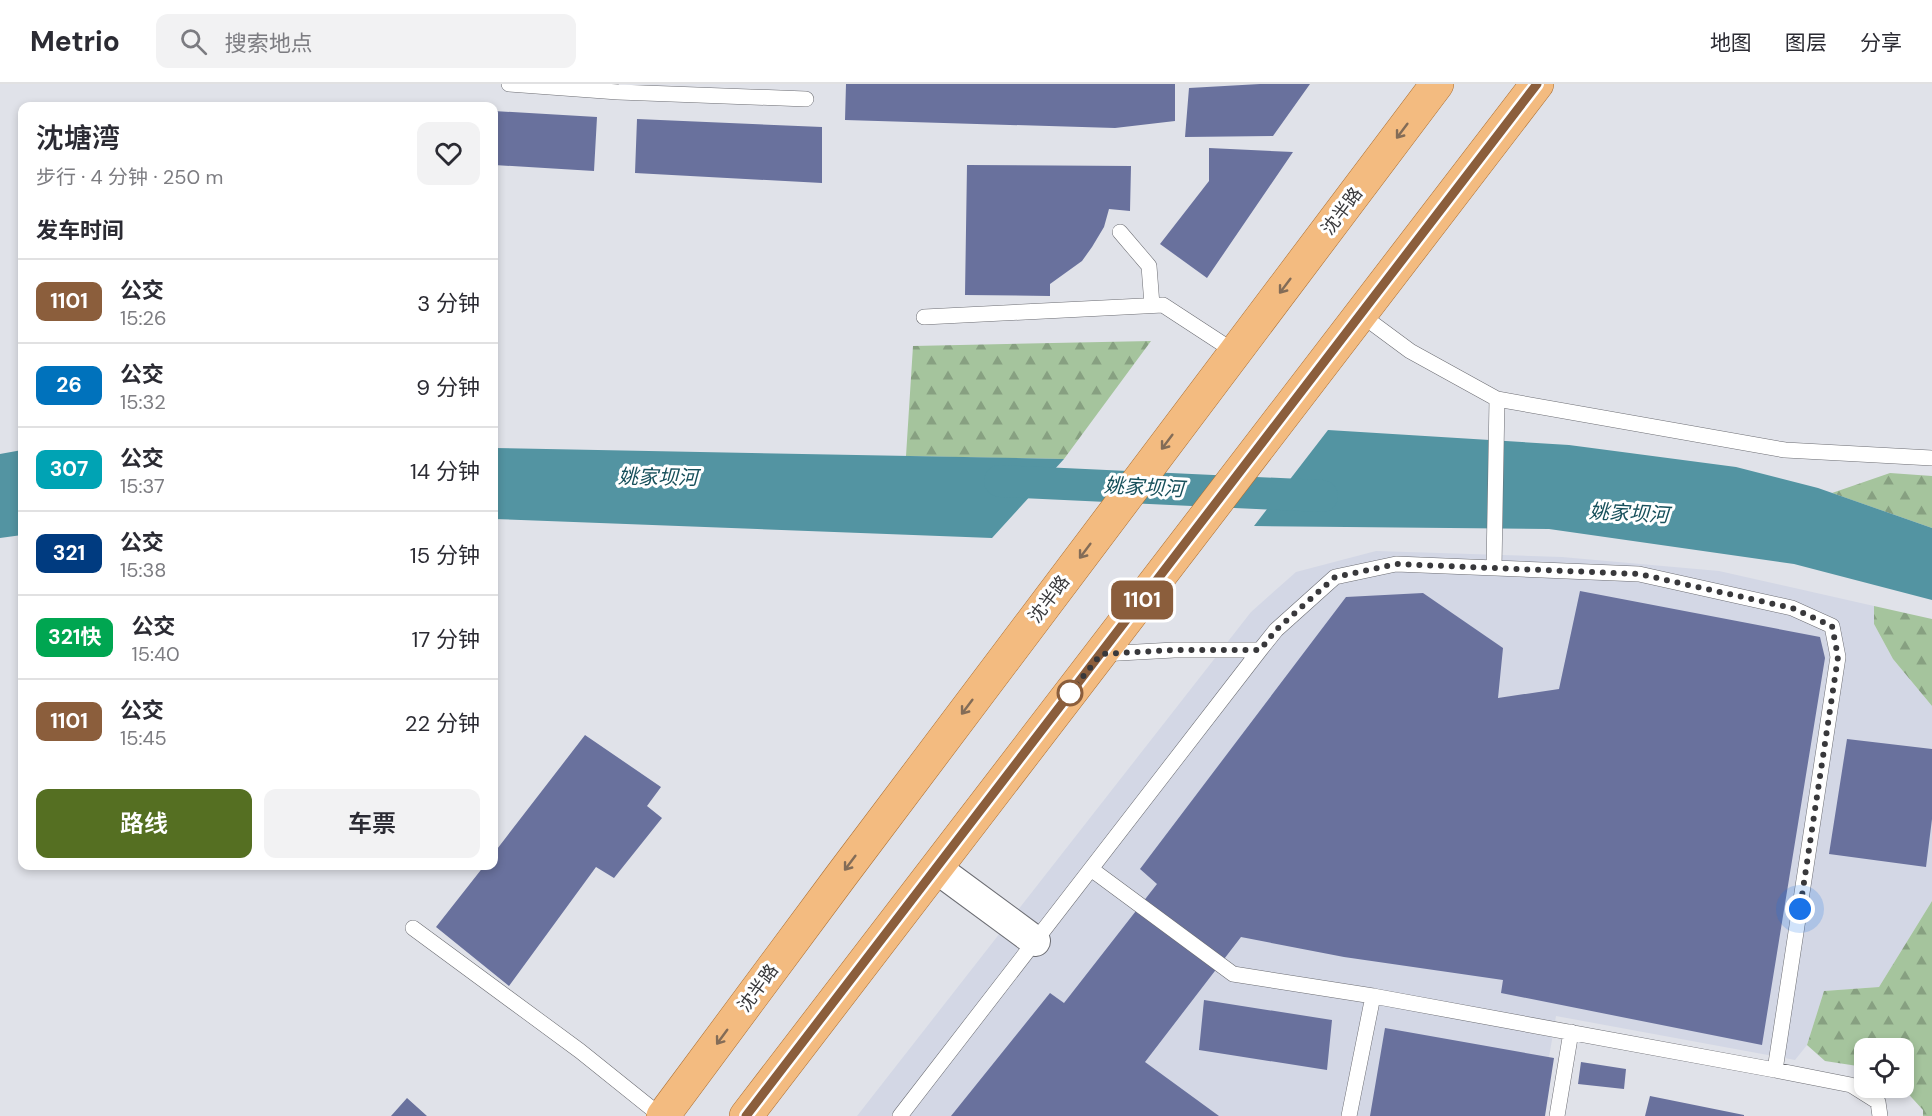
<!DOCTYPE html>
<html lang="zh">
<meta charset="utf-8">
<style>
body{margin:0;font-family:"DM Sans","Noto Sans SC",sans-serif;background:#f2f2f3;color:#2b2b33;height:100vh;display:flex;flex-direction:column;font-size:22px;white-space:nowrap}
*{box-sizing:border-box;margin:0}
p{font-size:20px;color:#7c7c81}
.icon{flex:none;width:33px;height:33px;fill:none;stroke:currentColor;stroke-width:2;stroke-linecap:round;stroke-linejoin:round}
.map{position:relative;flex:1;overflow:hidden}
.sheet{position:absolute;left:18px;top:18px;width:480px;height:768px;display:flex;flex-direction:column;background:#fff;border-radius:12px;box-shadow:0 3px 9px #0003}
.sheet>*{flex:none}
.badge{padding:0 12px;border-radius:9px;font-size:21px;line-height:39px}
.controls{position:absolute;left:1854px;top:954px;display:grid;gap:12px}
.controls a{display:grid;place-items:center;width:60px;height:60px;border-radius:12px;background:#fff;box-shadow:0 3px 9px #0003;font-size:30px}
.you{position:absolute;width:30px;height:30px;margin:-15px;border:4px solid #fff;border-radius:50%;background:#1a73e8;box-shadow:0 0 0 9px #1a73e833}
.map>.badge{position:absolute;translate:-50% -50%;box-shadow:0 0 0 3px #fff}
h2{padding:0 18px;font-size:22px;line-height:54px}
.round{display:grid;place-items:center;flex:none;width:63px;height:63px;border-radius:12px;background:#f2f2f3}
.head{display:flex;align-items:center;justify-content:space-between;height:102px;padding:0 18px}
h1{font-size:28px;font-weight:600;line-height:45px}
.primary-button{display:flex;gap:12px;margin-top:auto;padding:12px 18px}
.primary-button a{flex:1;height:69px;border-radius:12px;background:#556f22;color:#fff;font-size:24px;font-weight:600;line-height:69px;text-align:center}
.primary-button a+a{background:#f2f2f3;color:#2b2b33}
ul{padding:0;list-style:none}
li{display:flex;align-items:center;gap:18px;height:84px;padding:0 18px;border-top:2px solid #e1e1e2}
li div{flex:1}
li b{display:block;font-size:22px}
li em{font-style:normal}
li .badge{min-width:66px;font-weight:700;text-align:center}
header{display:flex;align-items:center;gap:36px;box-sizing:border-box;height:84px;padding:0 30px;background:#fff;border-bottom:2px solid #e1e1e2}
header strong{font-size:28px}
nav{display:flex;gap:33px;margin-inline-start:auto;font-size:21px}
.search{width:420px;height:54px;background:#f2f2f3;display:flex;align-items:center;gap:15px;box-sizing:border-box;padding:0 21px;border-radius:12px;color:#7c7c81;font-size:22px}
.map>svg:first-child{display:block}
.built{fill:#d3d7e5}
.forest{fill:url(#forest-firs)}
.water{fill:#5394a2}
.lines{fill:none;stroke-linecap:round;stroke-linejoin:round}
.canal{stroke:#5394a2;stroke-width:32}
.building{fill:#69719d}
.service-casing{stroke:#6c6d73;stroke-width:16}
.minor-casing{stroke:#6c6d73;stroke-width:32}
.primary-casing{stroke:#ac6f31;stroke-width:34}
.service{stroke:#fff;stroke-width:15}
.minor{stroke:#fff;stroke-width:30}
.primary{stroke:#f3bb80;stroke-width:33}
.oneway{stroke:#836c57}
.line-casing{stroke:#fff;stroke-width:14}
.line{stroke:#8b5e3c;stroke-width:9}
.walk{stroke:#38383b;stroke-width:6;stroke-dasharray:0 10.8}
.stop-dot{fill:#fff;stroke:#8b5e3c;stroke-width:3}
.labels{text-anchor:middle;stroke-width:6;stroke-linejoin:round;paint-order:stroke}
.street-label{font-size:18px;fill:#38383b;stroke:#fff}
.water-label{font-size:20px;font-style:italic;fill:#17505b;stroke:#fff}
</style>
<header>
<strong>Metrio</strong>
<div class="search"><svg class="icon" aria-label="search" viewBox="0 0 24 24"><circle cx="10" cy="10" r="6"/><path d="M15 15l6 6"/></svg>搜索地点</div>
<nav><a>地图</a><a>图层</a><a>分享</a></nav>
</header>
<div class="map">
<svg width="1932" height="1032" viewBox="0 0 1932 1032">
<defs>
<pattern id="forest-firs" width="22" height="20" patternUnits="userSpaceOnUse" patternTransform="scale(1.5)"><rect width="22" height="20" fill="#a5c49d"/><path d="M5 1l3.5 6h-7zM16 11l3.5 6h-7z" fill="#87a081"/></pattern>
</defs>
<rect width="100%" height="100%" fill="#e0e2e9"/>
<path class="built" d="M1376 467 1562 473 1719 487 1874 522V540L1893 575 1932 622V817L1879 903 1824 907 1807 961 1795 976 1556 932 1539 1032H857L1251 528 1296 488Z"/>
<path class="forest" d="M1151 257 1064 375 906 372 913 262Z
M1890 389 1932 392V444L1832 409Z
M1874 522 1932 535V622L1893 575 1874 540Z
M1932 817V1032H1923V1026L1903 1004 1904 964H1864V983L1825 977 1807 961 1824 907 1879 903Z"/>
<path class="water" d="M1328 346 1569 361 1736 383 1818 404 1932 444V516L1794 480 1549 445 1254 442Z
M494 364 1064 375 992 454 494 435Z
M22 366V451L0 454V370Z"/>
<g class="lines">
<path class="canal" d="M1000 397 1322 412"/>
</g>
<path class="building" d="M846 0H1175V37L1115 44 845 36Z
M1260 0H1310L1273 52 1185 53 1189 4Z
M494 27 597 33 594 87 494 81Z
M637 35 822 43V99L635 89Z
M1209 64 1293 68 1207 194 1160 160 1209 97Z
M967 81 1131 82 1130 127 1109 125 1104 143 1092 163 1082 177 1050 200V212L965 211Z
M1580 507 1820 553 1825 574 1762 961 1501 909 1503 896 1344 873 1241 853 1145 978 1219 1032H951L1050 909 1064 919 1157 800 1140 785 1346 513 1423 509 1503 564 1498 614 1559 605Z
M585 651 661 703 647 722 662 734 614 794 596 783 509 902 436 843 484 782H494V769Z
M1847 655 1932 665V735L1926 783 1829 770Z
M1204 916 1332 936 1327 986 1199 966Z
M1385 944 1554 974 1545 1032H1370Z
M1581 978 1626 985 1624 1005 1578 1000Z
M1650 1012 1744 1031V1032H1645Z
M407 1014 427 1032H391Z"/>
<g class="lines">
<defs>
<path id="service" d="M509 0 618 8 806 15
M1120 148 1149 182 1152 221
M1360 230 1410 267 1497 315 1785 366 1932 374
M924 233 1163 221 1235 268
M1494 483 1497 315
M1101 570 1174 566H1260
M413 844 580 967 661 1032
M1775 986 1851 1001 1878 1018 1880 1032
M900 1032 1260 566 1276 546 1335 493 1396 480 1639 490 1792 524 1832 542 1838 573 1775 986 1373 912 1233 890 1091 785
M1349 1032 1373 912
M1557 1032 1571 948"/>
<path id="minor" d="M936 784 1035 857"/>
<path id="primary" d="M663 1032 841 792 1437 0
M746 1032 1537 0"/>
</defs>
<use href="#service" class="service-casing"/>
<use href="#minor" class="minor-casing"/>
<use href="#primary" class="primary-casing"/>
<use href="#service" class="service"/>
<use href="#minor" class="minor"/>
<use href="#primary" class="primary"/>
</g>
<defs><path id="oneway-shaft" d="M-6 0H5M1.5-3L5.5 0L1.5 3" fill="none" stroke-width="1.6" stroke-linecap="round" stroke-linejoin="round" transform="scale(1.5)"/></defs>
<g class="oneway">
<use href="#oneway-shaft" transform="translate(1402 47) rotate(127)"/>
<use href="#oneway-shaft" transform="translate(1285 202) rotate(127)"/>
<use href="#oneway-shaft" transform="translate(1167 358) rotate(127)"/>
<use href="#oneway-shaft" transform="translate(1085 467) rotate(127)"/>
<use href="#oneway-shaft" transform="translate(967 623) rotate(127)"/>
<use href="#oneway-shaft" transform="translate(850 779) rotate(127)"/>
<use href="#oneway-shaft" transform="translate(722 953) rotate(126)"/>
</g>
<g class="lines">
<defs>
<path id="line" d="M746 1032 1537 0"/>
</defs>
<use href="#line" class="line-casing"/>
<use href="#line" class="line"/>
<path class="walk" d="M1070 609 1101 570 1174 566H1260L1276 546 1335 493 1396 480 1639 490 1792 524 1832 542 1838 573 1800 825"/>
</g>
<circle class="stop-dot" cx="1070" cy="609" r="12"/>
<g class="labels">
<g class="street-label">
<text transform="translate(1342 127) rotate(-53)" y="6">沈半路</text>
<text transform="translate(1049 515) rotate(-53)" y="6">沈半路</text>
<text transform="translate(758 904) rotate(-54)" y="6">沈半路</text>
</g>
<g class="water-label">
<text transform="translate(658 393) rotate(1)" y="7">姚家坝河</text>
<text transform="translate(1144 403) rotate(3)" y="7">姚家坝河</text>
<text transform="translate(1629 429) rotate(3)" y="7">姚家坝河</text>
</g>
</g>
</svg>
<div class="controls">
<a><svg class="icon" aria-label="locate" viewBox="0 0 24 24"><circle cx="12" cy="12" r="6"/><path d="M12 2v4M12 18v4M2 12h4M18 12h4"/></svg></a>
</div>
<div class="you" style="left:1800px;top:825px"></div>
<b class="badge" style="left:1142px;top:516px;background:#8b5e3c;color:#fff">1101</b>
<section class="sheet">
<div class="head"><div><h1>沈塘湾</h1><p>步行 · 4 分钟 · 250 m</p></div><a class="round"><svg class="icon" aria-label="heart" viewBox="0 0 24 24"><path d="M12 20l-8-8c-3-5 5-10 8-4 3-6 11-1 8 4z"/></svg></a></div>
<h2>发车时间</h2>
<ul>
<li><span class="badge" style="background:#8b5e3c;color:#fff">1101</span><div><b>公交</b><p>15:26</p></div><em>3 分钟</em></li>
<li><span class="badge" style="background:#0072bc;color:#fff">26</span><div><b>公交</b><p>15:32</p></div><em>9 分钟</em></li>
<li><span class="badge" style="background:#00a3b4;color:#fff">307</span><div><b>公交</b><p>15:37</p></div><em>14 分钟</em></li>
<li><span class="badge" style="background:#003b80;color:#fff">321</span><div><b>公交</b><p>15:38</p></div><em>15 分钟</em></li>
<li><span class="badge" style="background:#00a651;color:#fff">321快</span><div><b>公交</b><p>15:40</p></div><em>17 分钟</em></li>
<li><span class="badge" style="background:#8b5e3c;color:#fff">1101</span><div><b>公交</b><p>15:45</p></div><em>22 分钟</em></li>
</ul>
<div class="primary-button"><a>路线</a><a>车票</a></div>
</section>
</div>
